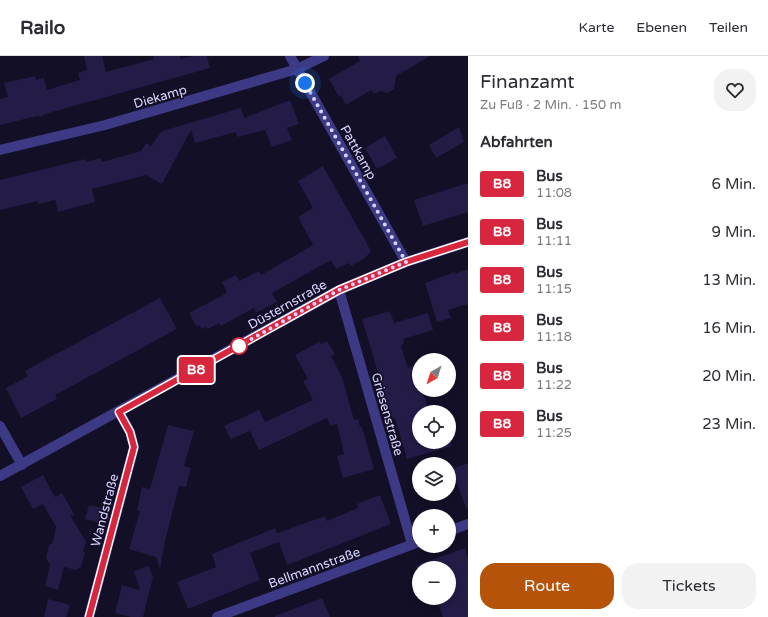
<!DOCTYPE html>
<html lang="de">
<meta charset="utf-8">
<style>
body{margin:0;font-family:"Varela Round",sans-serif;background:#f2f2f3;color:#2b2b33;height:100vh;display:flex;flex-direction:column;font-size:15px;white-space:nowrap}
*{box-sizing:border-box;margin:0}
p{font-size:13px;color:#7c7c81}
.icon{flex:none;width:22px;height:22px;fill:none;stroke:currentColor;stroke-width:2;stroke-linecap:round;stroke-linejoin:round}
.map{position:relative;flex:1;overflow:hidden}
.panel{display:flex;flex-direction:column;background:#fff;width:300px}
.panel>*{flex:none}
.badge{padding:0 8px;border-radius:3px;font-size:14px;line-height:26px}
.needle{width:26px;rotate:219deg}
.fabs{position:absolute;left:412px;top:297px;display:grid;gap:8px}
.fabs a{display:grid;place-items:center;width:44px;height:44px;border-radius:50%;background:#fff;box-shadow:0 2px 6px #0003;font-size:20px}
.you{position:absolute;width:20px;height:20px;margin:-10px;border:3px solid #fff;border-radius:50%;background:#1a73e8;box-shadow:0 0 0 6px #1a73e833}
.map>.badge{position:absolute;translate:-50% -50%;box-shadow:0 0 0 2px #fff}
h2{padding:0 12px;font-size:15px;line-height:36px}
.round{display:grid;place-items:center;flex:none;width:42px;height:42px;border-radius:16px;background:#f2f2f3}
.summary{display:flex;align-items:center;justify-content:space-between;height:68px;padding:0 12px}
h1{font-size:19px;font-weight:600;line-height:30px}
.button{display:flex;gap:8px;margin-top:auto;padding:8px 12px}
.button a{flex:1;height:46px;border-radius:16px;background:#b45309;color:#fff;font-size:16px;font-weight:600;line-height:46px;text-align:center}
.button a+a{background:#f2f2f3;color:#2b2b33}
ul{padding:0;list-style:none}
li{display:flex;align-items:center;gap:12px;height:48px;padding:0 12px}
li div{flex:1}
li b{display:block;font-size:15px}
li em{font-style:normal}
li .badge{min-width:44px;font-weight:700;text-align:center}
header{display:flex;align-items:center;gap:24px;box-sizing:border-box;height:56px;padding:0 20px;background:#fff;border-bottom:1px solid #e1e1e2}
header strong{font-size:19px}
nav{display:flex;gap:22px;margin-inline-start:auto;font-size:14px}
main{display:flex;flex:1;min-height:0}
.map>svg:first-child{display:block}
.building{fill:#241b47}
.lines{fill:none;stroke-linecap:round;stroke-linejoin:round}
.minor{stroke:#3d3a85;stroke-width:10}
.line-casing{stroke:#fff;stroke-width:9}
.line{stroke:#d7263d;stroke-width:6}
.walk{stroke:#d9d4ff;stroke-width:4;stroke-dasharray:0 7.2}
.stop-dot{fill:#fff;stroke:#d7263d;stroke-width:2}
.labels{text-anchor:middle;stroke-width:3;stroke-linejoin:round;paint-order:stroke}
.street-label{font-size:13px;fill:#d9d4ff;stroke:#130f26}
</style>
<header>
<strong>Railo</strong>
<nav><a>Karte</a><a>Ebenen</a><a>Teilen</a></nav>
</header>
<main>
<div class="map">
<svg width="468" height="561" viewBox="0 0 468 561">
<rect width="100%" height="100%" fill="#130f26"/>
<path class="building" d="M84 0H102L106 16 154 3 153 0H180L181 3 194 0H207L210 12 45 58 42 61 37 60 0 69V43L8 41 4 27 35 20 36 24 44 22 47 34 80 24 78 17 87 14Z
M358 0H430L396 20 394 33 387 37 380 35 374 38 371 34 346 49 341 40 339 41 329 23 360 5Z
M290 44 299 68 287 72 292 84 272 91 265 74 237 81 236 76 195 87 191 74 162 128 146 119 92 133 95 146 58 156 55 144 38 148V145L0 154V124L86 103V106L101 102 102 106 141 95 146 87 151 90 162 75 241 52 244 62Z
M459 71 464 86 436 102 429 89Z
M385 80 397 102 377 113 365 92Z
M323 110 371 195 365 202 351 210 349 207 336 213 331 204 272 237 277 246 256 257 254 252 221 270 219 267 208 273 206 271 202 273 199 269 196 270 189 257 227 237 222 226 236 219 239 225 259 215 261 219 313 189 298 161 313 152 298 125Z
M468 127V156L423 170 414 144Z
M468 213V248L448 254 451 262 437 266 425 227 455 216V218Z
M160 242 177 273 55 339 57 343 21 362 6 332 28 320 25 315 32 311Z
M390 255 394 267 428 257 433 274 403 283 404 287 401 290 408 312 419 308V334H422L429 356H419V386H451L452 390 407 403 395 362 393 363 389 354 362 263Z
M320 285 321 288 327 285 335 298 331 300 342 321 354 364 358 363 360 371H362L374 413 343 422 337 400 344 398 337 368 330 370 327 362 259 394 250 375 231 383 224 370 259 354 265 366 313 344 303 325 308 323 295 299Z
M168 369 194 375 184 410 191 412 186 431 179 430 165 485 160 513 156 501 129 493 140 455H137L142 431 150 433Z
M468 407V452H466L452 413Z
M43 419 55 441 62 437 75 460 70 459 86 486 83 495 85 497 81 511 76 514 64 511 58 534 45 530 50 509 46 502 49 489 53 487 56 471 43 448 33 453 21 431Z
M380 439 391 468 287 509 279 486 250 497 260 524 188 553 177 526 216 511 212 498 275 472 277 477 325 460 327 465 358 452 357 448Z
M89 449 103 452 99 467 85 463Z
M465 492 468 502V561H443L436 542H449V512H416L415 510Z
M149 510 153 521 143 561H131L115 557 122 529 140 534 134 515Z
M322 542 330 561H275V560Z
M48 543 70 549 66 561H44Z"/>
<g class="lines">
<path class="minor" d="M290 0 406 206
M0 94 105 69 297 13 324 0
M339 234 412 488
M0 370 22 409
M0 420 339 234 406 206 468 186
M449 475 468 468
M89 561 134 391 130 376 119 356
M217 561 419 486"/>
</g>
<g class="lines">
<defs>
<path id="line" d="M89 561 134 391 130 376 119 356 339 234 406 206 468 186"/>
</defs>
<use href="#line" class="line-casing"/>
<use href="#line" class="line"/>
<path class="walk" d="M239 290 339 234 406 206 305 27"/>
</g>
<circle class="stop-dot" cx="239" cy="290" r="8"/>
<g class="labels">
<g class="street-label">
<text transform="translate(160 40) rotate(-16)" y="5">Diekamp</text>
<text transform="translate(359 96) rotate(61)" y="5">Pattkamp</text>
<text transform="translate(287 248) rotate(-29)" y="5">Düsternstraße</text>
<text transform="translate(388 358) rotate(74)" y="5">Griesenstraße</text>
<text transform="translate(104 454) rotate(-75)" y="5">Wandstraße</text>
<text transform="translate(314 511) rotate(-20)" y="5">Bellmannstraße</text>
</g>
</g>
</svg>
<div class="fabs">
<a><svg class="needle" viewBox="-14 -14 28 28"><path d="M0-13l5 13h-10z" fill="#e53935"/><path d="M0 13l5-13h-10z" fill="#7c7c81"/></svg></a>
<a><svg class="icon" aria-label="locate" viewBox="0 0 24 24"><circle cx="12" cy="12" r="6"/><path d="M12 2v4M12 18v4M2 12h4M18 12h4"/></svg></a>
<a><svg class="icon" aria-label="layers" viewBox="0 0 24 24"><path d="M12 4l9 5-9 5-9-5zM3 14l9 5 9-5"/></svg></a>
<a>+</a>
<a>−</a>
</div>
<div class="you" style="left:305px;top:27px"></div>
<b class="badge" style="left:196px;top:314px;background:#d7263d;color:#fff">B8</b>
</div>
<section class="panel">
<div class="summary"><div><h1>Finanzamt</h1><p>Zu Fuß · 2 Min. · 150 m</p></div><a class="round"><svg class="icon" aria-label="heart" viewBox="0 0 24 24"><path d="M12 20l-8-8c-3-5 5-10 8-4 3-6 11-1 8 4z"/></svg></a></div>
<h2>Abfahrten</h2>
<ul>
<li><span class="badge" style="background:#d7263d;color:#fff">B8</span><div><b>Bus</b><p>11:08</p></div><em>6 Min.</em></li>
<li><span class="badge" style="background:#d7263d;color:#fff">B8</span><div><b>Bus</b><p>11:11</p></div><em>9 Min.</em></li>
<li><span class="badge" style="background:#d7263d;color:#fff">B8</span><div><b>Bus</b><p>11:15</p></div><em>13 Min.</em></li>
<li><span class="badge" style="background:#d7263d;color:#fff">B8</span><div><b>Bus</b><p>11:18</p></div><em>16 Min.</em></li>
<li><span class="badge" style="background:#d7263d;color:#fff">B8</span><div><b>Bus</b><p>11:22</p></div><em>20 Min.</em></li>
<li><span class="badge" style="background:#d7263d;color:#fff">B8</span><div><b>Bus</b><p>11:25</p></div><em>23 Min.</em></li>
</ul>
<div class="button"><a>Route</a><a>Tickets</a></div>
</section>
</main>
